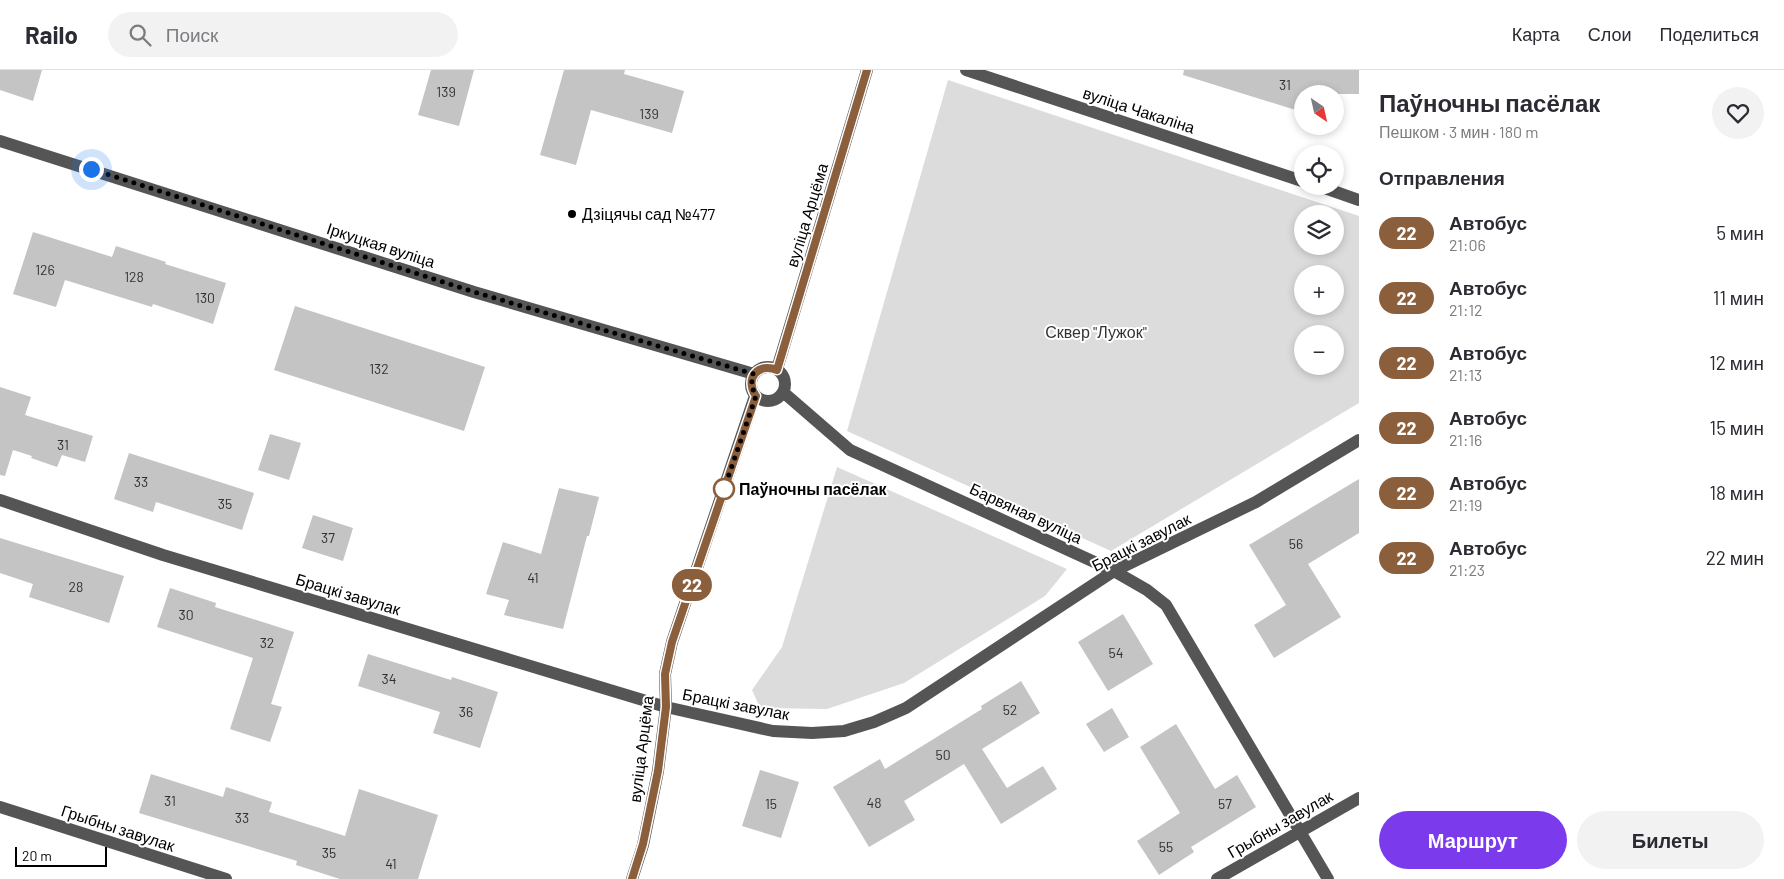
<!DOCTYPE html>
<html lang="ru">
<meta charset="utf-8">
<style>
body{margin:0;font-family:Barlow,sans-serif;background:#f2f2f3;color:#2b2b33;height:100vh;display:flex;flex-direction:column;font-size:19px;white-space:nowrap}
*{box-sizing:border-box;margin:0}
p{font-size:16px;color:#7c7c81}
.icon{flex:none;width:28px;height:28px;fill:none;stroke:currentColor;stroke-width:2;stroke-linecap:round;stroke-linejoin:round}
.map{position:relative;flex:1;overflow:hidden}
.sheet{display:flex;flex-direction:column;background:#fff;width:425px}
.sheet>*{flex:none}
.badge{padding:0 10px;border-radius:16px;font-size:18px;line-height:32px}
.needle{width:32px;rotate:146deg}
.controls{position:absolute;left:1294px;top:15px;display:grid;gap:10px}
.controls a{display:grid;place-items:center;width:50px;height:50px;border-radius:50%;background:#fff;box-shadow:0 2px 8px #0003;font-size:25px}
.scale{position:absolute;left:15px;bottom:12px;width:92px;box-sizing:border-box;padding-left:5px;border:2px solid #000;border-top:0;font-size:14px;line-height:18px;white-space:nowrap;color:#000;-webkit-text-stroke:4px #fff;paint-order:stroke}
.you{position:absolute;width:25px;height:25px;margin:-12px;border:4px solid #fff;border-radius:50%;background:#1a73e8;box-shadow:0 0 0 8px #1a73e833}
.map>.badge{position:absolute;translate:-50% -50%;box-shadow:0 0 0 2px #fff}
h2{padding:0 20px;font-size:19px;line-height:45px}
.round{display:grid;place-items:center;flex:none;width:52px;height:52px;border-radius:26px;background:#f2f2f3}
.headline{display:flex;align-items:center;justify-content:space-between;height:85px;padding:0 20px}
h1{font-size:24px;font-weight:700;line-height:38px}
.primary-button{display:flex;gap:10px;margin-top:auto;padding:10px 20px}
.primary-button a{flex:1;height:58px;border-radius:30px;background:#7c3aed;color:#fff;font-size:20px;font-weight:700;line-height:58px;text-align:center}
.primary-button a+a{background:#f2f2f3;color:#2b2b33}
ul{padding:0;list-style:none}
li{display:flex;align-items:center;gap:15px;height:65px;padding:0 20px}
li div{flex:1}
li b{display:block;font-size:19px}
li em{font-style:normal}
li .badge{min-width:55px;font-weight:700;text-align:center}
header{display:flex;align-items:center;gap:30px;box-sizing:border-box;height:70px;padding:0 25px;background:#fff;border-bottom:1px solid #e1e1e2}
header strong{font-size:24px}
nav{display:flex;gap:28px;margin-inline-start:auto;font-size:18px}
.search{width:350px;height:45px;background:#f2f2f3;display:flex;align-items:center;gap:12px;box-sizing:border-box;padding:0 18px;border-radius:28px;color:#7c7c81;font-size:19px}
main{display:flex;flex:1;min-height:0}
.map>svg:first-child{display:block}
.green{fill:#dcdcdc;fill-rule:evenodd}
.building{fill:#c4c4c4}
.lines{fill:none;stroke-linecap:round;stroke-linejoin:round}
.minor{stroke:#555;stroke-width:12}
.line-casing{stroke:#fff;stroke-width:11}
.line{stroke:#8b5e3c;stroke-width:8}
.walk{stroke:#000;stroke-width:5;stroke-dasharray:0 9}
.poi-dot{fill:#000;stroke:#fff;stroke-width:2}
.stop-dot{fill:#fff;stroke:#8b5e3c;stroke-width:2.5}
.labels{text-anchor:middle;stroke-width:4;stroke-linejoin:round;paint-order:stroke}
.number-label{font-size:14px;fill:#313131}
.street-label{font-size:16px;fill:#000;stroke:#fff}
.poi-label{font-size:16px;fill:#000;stroke:#fff;text-anchor:start}
.park-label{font-size:16px;fill:#333;stroke:#fff}
.stop-label{font-size:16px;font-weight:bold;fill:#000;stroke:#fff;text-anchor:start}
</style>
<header>
<strong>Railo</strong>
<div class="search"><svg class="icon" aria-label="search" viewBox="0 0 24 24"><circle cx="10" cy="10" r="6"/><path d="M15 15l6 6"/></svg>Поиск</div>
<nav><a>Карта</a><a>Слои</a><a>Поделиться</a></nav>
</header>
<main>
<div class="map">
<svg width="1359" height="809" viewBox="0 0 1359 809">
<rect width="100%" height="100%" fill="#fff"/>
<path class="green" d="M948 10 1359 146V333L1111 481 847 361ZM1302 144H1335V176H1302ZM1302 204H1335V236H1302ZM1302 264H1335V296H1302Z
M837 397 1067 499 1045 526 904 613 827 639 760 638 752 620 782 577Z"/>
<path class="building" d="M0 0H42L33 31 0 20Z
M431 0H474L459 56 418 45Z
M564 0H625L624 4 684 21 672 63 591 40 576 95 540 85Z
M1184 0H1359V24H1302V42L1183 5Z
M33 162 112 187 116 176 166 192 165 194 226 213 213 254 153 234 152 237 65 210 56 237 13 224Z
M295 236 485 297 464 361 274 300Z
M0 317 31 327 25 345 93 366 85 392 62 385 57 397 31 388 32 386 13 380 5 406 0 405Z
M270 364 301 373 289 410 258 400Z
M129 383 254 423 242 460 156 432 153 442 114 429Z
M1359 409V463L1308 494 1341 547 1274 588 1254 555 1286 535 1249 475Z
M559 418 599 427 589 466H587L563 559 504 545 509 530 486 524 503 472 541 484Z
M313 445 353 458 343 491 302 478Z
M0 468 124 506 109 553 29 527 33 514 0 503Z
M170 518 216 533 215 537 294 562 271 634 282 637 270 672 230 659 253 588 157 557Z
M1123 544 1153 594 1108 621 1078 572Z
M368 584 451 610 452 607 498 622 480 678 433 663 440 642 358 616Z
M1021 611 1040 643 982 679 1007 718 1043 696 1057 719 1001 754 964 694 904 731 915 750 869 777 833 717 880 689 885 699 982 639 981 636Z
M1112 638 1129 667 1104 682 1086 654Z
M1176 654 1215 719 1237 705 1256 737 1191 777 1194 782 1159 805 1137 771 1180 743 1140 677Z
M760 700 799 712 781 768 742 756Z
M151 704 223 727 226 717 272 732 269 742 345 766 359 719 438 745 418 809H340L296 795 297 791 139 743Z"/>
<g class="lines">
<path class="minor" d="M966 0 1302 111
M0 71 474 222 754 304
M1319 116 1359 130
M751 314a17 17 0 1 1 34 0a17 17 0 1 1-34 0Z
M777 299 867 0
M783 322 850 380 1114 501 1147 520 1166 535 1328 809
M0 430 163 485 666 637 773 661 812 663 844 661 874 652 906 638 1114 501 1256 432 1359 370
M0 737 226 809
M632 809 643 775 658 701 666 637 665 604 672 572 755 326
M1217 809 1359 728"/>
</g>
<g class="lines">
<defs>
<path id="line" d="M632 809 643 774 658 701 666 637 665 604 672 572 756 326C744 309 758 292 777 300L867 0"/>
</defs>
<use href="#line" class="line-casing"/>
<use href="#line" class="line"/>
<path class="walk" d="M91 99 474 222 754 304 751 315 756 326 724 419"/>
</g>
<circle class="poi-dot" cx="572" cy="144" r="5"/>
<circle class="stop-dot" cx="724" cy="419" r="10"/>
<g class="labels">
<g class="number-label">
<text x="1285" y="20">31</text>
<text x="446" y="27">139</text>
<text x="649" y="49">139</text>
<text x="45" y="205">126</text>
<text x="134" y="212">128</text>
<text x="205" y="233">130</text>
<text x="379" y="304">132</text>
<text x="63" y="380">31</text>
<text x="141" y="417">33</text>
<text x="225" y="439">35</text>
<text x="328" y="473">37</text>
<text x="1296" y="479">56</text>
<text x="533" y="513">41</text>
<text x="76" y="522">28</text>
<text x="186" y="550">30</text>
<text x="267" y="578">32</text>
<text x="1116" y="588">54</text>
<text x="389" y="614">34</text>
<text x="1010" y="645">52</text>
<text x="466" y="647">36</text>
<text x="943" y="690">50</text>
<text x="170" y="736">31</text>
<text x="874" y="738">48</text>
<text x="771" y="739">15</text>
<text x="1225" y="739">57</text>
<text x="242" y="753">33</text>
<text x="1166" y="782">55</text>
<text x="329" y="788">35</text>
<text x="391" y="799">41</text>
</g>
<g class="street-label">
<text transform="translate(1139 40) rotate(18)" y="6">вуліца Чакаліна</text>
<text transform="translate(807 145) rotate(-73)" y="6">вуліца Арцёма</text>
<text transform="translate(381 175) rotate(18)" y="6">Іркуцкая вуліца</text>
<text transform="translate(1026 443) rotate(25)" y="6">Барвяная вуліца</text>
<text transform="translate(1141 472) rotate(-27)" y="6">Брацкі завулак</text>
<text transform="translate(348 524) rotate(17)" y="6">Брацкі завулак</text>
<text transform="translate(736 634) rotate(11)" y="6">Брацкі завулак</text>
<text transform="translate(641 679) rotate(-83)" y="6">вуліца Арцёма</text>
<text transform="translate(1280 754) rotate(-30)" y="6">Грыбны завулак</text>
<text transform="translate(118 758) rotate(18)" y="6">Грыбны завулак</text>
</g>
<g class="poi-label">
<text x="582" y="150">Дзіцячы сад №477</text>
</g>
<g class="park-label">
<text x="1096" y="268">Сквер "Лужок"</text>
</g>
<g class="stop-label">
<text x="739" y="425">Паўночны пасёлак</text>
</g>
</g>
</svg>
<div class="controls">
<a><svg class="needle" viewBox="-14 -14 28 28"><path d="M0-13l5 13h-10z" fill="#e53935"/><path d="M0 13l5-13h-10z" fill="#7c7c81"/></svg></a>
<a><svg class="icon" aria-label="locate" viewBox="0 0 24 24"><circle cx="12" cy="12" r="6"/><path d="M12 2v4M12 18v4M2 12h4M18 12h4"/></svg></a>
<a><svg class="icon" aria-label="layers" viewBox="0 0 24 24"><path d="M12 4l9 5-9 5-9-5zM3 14l9 5 9-5"/></svg></a>
<a>+</a>
<a>−</a>
</div>
<div class="scale">20 m</div>
<div class="you" style="left:91px;top:99px"></div>
<b class="badge" style="left:692px;top:515px;background:#8b5e3c;color:#fff">22</b>
</div>
<section class="sheet">
<div class="headline"><div><h1>Паўночны пасёлак</h1><p>Пешком · 3 мин · 180 m</p></div><a class="round"><svg class="icon" aria-label="heart" viewBox="0 0 24 24"><path d="M12 20l-8-8c-3-5 5-10 8-4 3-6 11-1 8 4z"/></svg></a></div>
<h2>Отправления</h2>
<ul>
<li><span class="badge" style="background:#8b5e3c;color:#fff">22</span><div><b>Автобус</b><p>21:06</p></div><em>5 мин</em></li>
<li><span class="badge" style="background:#8b5e3c;color:#fff">22</span><div><b>Автобус</b><p>21:12</p></div><em>11 мин</em></li>
<li><span class="badge" style="background:#8b5e3c;color:#fff">22</span><div><b>Автобус</b><p>21:13</p></div><em>12 мин</em></li>
<li><span class="badge" style="background:#8b5e3c;color:#fff">22</span><div><b>Автобус</b><p>21:16</p></div><em>15 мин</em></li>
<li><span class="badge" style="background:#8b5e3c;color:#fff">22</span><div><b>Автобус</b><p>21:19</p></div><em>18 мин</em></li>
<li><span class="badge" style="background:#8b5e3c;color:#fff">22</span><div><b>Автобус</b><p>21:23</p></div><em>22 мин</em></li>
</ul>
<div class="primary-button"><a>Маршрут</a><a>Билеты</a></div>
</section>
</main>
